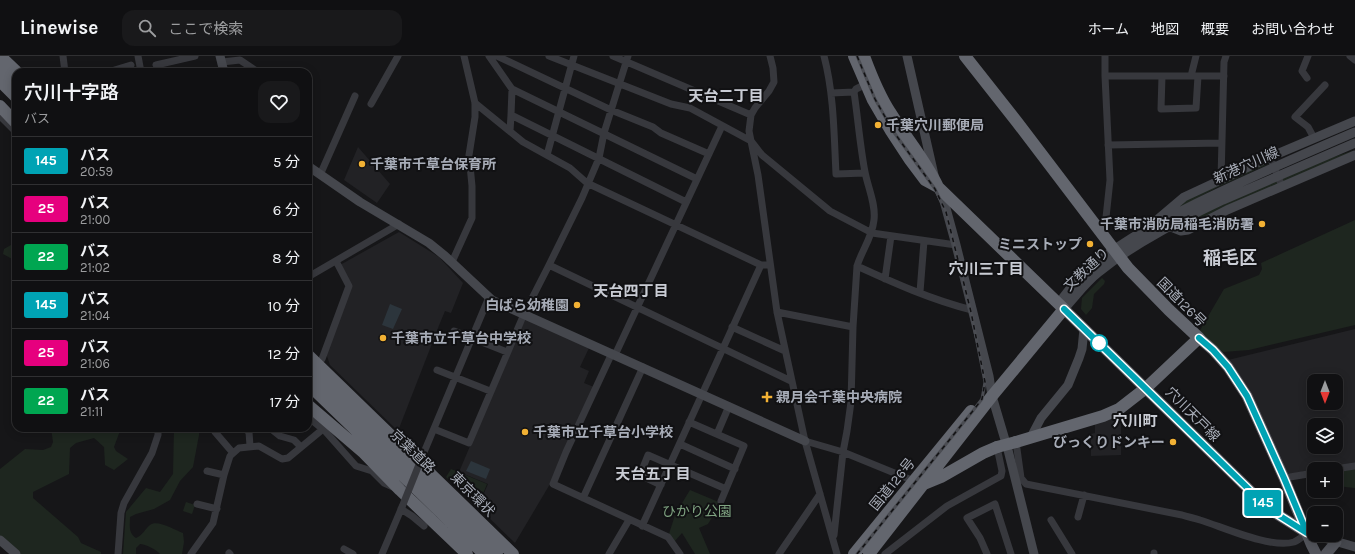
<!DOCTYPE html>
<html lang="ja">
<meta charset="utf-8">
<style>
body{margin:0;font-family:Karla,"Noto Sans JP",sans-serif;background:#19191b;color:#f1f3f6;height:100vh;display:flex;flex-direction:column;font-size:15px;white-space:nowrap}
*{box-sizing:border-box;margin:0}
p{font-size:13px;color:#9c9d9f}
.icon{flex:none;width:22px;height:22px;fill:none;stroke:currentColor;stroke-width:2;stroke-linecap:round;stroke-linejoin:round}
.map{position:relative;flex:1;overflow:hidden}
.side{position:absolute;left:12px;top:12px;width:300px;height:364px;display:flex;flex-direction:column;background:#101012;border-radius:12px;box-shadow:0 2px 10px #0003,0 0 0 1px #303032}
.side>*{flex:none}
.badge{padding:0 8px;border-radius:3px;font-size:14px;line-height:26px}
.needle{width:26px;rotate:180deg}
.fabs{position:absolute;left:1307px;top:318px;display:grid;gap:8px}
.fabs a{display:grid;place-items:center;width:36px;height:36px;border-radius:8px;background:#101012;box-shadow:0 2px 10px #0003,0 0 0 1px #303032;font-size:20px}
.map>.badge{position:absolute;translate:-50% -50%;box-shadow:0 0 0 2px #fff}
.round{display:grid;place-items:center;flex:none;width:42px;height:42px;border-radius:12px;background:#19191b}
.summary{display:flex;align-items:center;justify-content:space-between;height:68px;padding:0 12px}
h1{font-size:19px;font-weight:600;line-height:30px}
ul{padding:0;list-style:none}
li{display:flex;align-items:center;gap:12px;height:48px;padding:0 12px;border-top:1px solid #303032}
li div{flex:1}
li b{display:block;font-size:15px}
li em{font-style:normal}
li .badge{min-width:44px;font-weight:700;text-align:center}
header{display:flex;align-items:center;gap:24px;box-sizing:border-box;height:56px;padding:0 20px;background:#101012;border-bottom:1px solid #303032}
header strong{font-size:19px}
nav{display:flex;gap:22px;margin-inline-start:auto;font-size:14px}
.search{width:280px;height:36px;background:#19191b;display:flex;align-items:center;gap:10px;box-sizing:border-box;padding:0 14px;border-radius:12px;color:#9c9d9f;font-size:15px}
.map>svg:first-child{display:block}
.built{fill:#222225;fill-rule:evenodd}
.green{fill:#1e261f}
.water{fill:#2c353c}
.lines{fill:none;stroke-linecap:round;stroke-linejoin:round}
.street{stroke:#37383d;stroke-width:7}
.secondary{stroke:#45474d;stroke-width:9}
.primary{stroke:#53555c;stroke-width:11}
.highway{stroke:#63666e;stroke-width:12}
.rail-casing{stroke:#4a4c52;stroke-width:3}
.rail{stroke:#111113;stroke-width:1.5;stroke-dasharray:4.5;stroke-linecap:butt}
.street-bridge{stroke:#37383d;stroke-width:7}
.highway-bridge{stroke:#63666e;stroke-width:12}
.line-casing{stroke:#fff;stroke-width:9}
.line{stroke:#00a3b4;stroke-width:6}
.poi-dot{fill:#f2b134;stroke:#111113;stroke-width:1.5}
.stop-dot{fill:#fff;stroke:#00a3b4;stroke-width:2}
.labels{text-anchor:middle;stroke-width:4;stroke-linejoin:round;paint-order:stroke}
.poi-label{font-size:14px;font-weight:bold;fill:#a8adb8;stroke:#111113;text-anchor:start}
.street-label{font-size:14px;fill:#a8adb8;stroke:#111113}
.park-label{font-size:14px;fill:#7fa381;stroke:#111113}
.neighbourhood-label{font-size:15px;font-weight:bold;fill:#c9ccd4;stroke:#111113}
.district-label{font-size:18px;font-weight:bold;fill:#c9ccd4;stroke:#111113}
</style>
<header>
<strong>Linewise</strong>
<div class="search"><svg class="icon" aria-label="search" viewBox="0 0 24 24"><circle cx="10" cy="10" r="6"/><path d="M15 15l6 6"/></svg>ここで検索</div>
<nav><a>ホーム</a><a>地図</a><a>概要</a><a>お問い合わせ</a></nav>
</header>
<div class="map">
<svg width="1355" height="498" viewBox="0 0 1355 498">
<rect width="100%" height="100%" fill="#161618"/>
<path class="built" d="M358 91 390 128 377 147 344 124Z
M399 176 439 201 463 227 451 257 445 255 440 267 398 375 330 309 326 297 351 229 340 209Z
M526 263 589 292 580 311 589 315 584 327 594 331 550 428 515 487 478 451 488 428 459 416 523 265Z
M1355 273V408L1323 413H1314V414L1289 418 1285 415 1250 334 1228 304ZM1314 325H1336V347H1314ZM1314 369H1336V391H1314Z
M1121 355V399L1091 400V378L1095 377V365Z"/>
<path class="green" d="M1355 94 1185 172 1181 170 1210 154 1327 103Z
M1265 107 1269 108 1216 132 1170 157 1185 144Z
M1355 164V269L1249 294 1223 296 1199 276 1224 233 1259 219 1262 213 1261 207Z
M16 186V205L3 198 4 193Z
M1102 222 1105 225 1104 228 1094 238 1092 252 1086 259 1081 253 1082 242Z
M51 372H121L114 391 116 395 128 403 114 414 105 409 104 391 94 382 76 387 70 392 69 418 33 436V442L78 481 81 487 101 496V498H16L0 481V413L25 393 43 394 51 391 53 386Z
M174 372H199V379L193 411 180 425 170 444 154 453 136 458 130 461C130 470 128 477 136 482 143 479 145 473 150 469 157 463 175 474 183 477L184 486 182 498H160C157 494 145 488 140 488L136 492V498H123L126 456 146 432 160 436 173 418Z
M1355 412V432L1336 430V415Z
M451 413 487 428 478 450 446 421Z
M690 434 721 447 708 468 699 472 710 498H695L682 477 674 486 669 478 675 459 682 455 679 452Z
M186 446 195 449 192 458 183 455Z"/>
<path class="water" d="M390 248 402 253 393 273 382 269Z
M471 405 490 413 486 423 466 415Z"/>
<g class="lines">
<path class="street" d="M63 0 65 16
M138 0 141 16
M489 0 512 33 697 123
M497 0 611 54 653 71 661 77 709 98
M549 0 671 48 690 52 751 85 762 99 830 155 872 177 956 189
M613 0 751 59
M770 0 773 12 774 26 769 35 755 52 751 59 749 75 751 85 758 119 777 256 805 385 837 498
M824 0C834 38 834 79 836 118L865 117
M1350 0 1355 4
M222 6 240 4 258 16
M156 9 195 0
M108 16 131 9
M1105 20H1224
M1162 20 1161 53 1196 52 1198 20
M1191 20 1196 0
M1307 22 1302 15 1308 0
M831 37 854 36
M475 47 523 86 570 112 587 127 761 209H770
M371 48 398 0
M511 59 686 146
M0 60 16 76
M510 75 511 59 512 33
M1314 82 1308 71 1295 61 1325 29
M1108 89 1222 87
M547 99 574 0
M1270 101 1282 130
M320 119 355 40
M1221 123 1224 6 1226 0
M1104 180 1110 124 1105 20V0
M452 206 472 162V130L469 99 475 61V47L464 0
M549 209 791 325
M857 210C894 227 932 244 972 254
M308 221 399 168
M885 223 891 180
M920 236 924 185
M777 256 853 271
M732 271 785 295
M454 275 507 296
M612 297 566 396 553 428 668 481 680 498
M615 299 722 70
M322 303 349 230 336 205
M437 314 490 335
M308 361 325 375 356 410 372 415 384 427 393 431
M689 366 744 390 721 445
M215 372V376L233 397
M244 372 249 376 250 390
M270 372 280 380 294 384 301 391
M434 373 469 387 524 258 549 209 582 142 599 102 604 77 628 0
M717 378 729 350
M805 385 843 396 914 425
M1016 386 1021 422 1026 428 1182 459C1188 461 1194 462 1200 464 1223 471 1271 493 1294 486 1299 484 1303 480 1307 477
M680 388 735 413
M422 401 489 241
M1335 413 1355 410
M207 415 224 419
M1284 422 1314 417
M661 429 640 419 648 399 726 433
M583 442 643 311
M197 448 217 453
M401 453 412 460 424 470
M1078 461 1084 439
M1051 464 1072 498
M642 470 761 209
M834 479 843 396 847 375 851 346 853 271 857 210C862 194 872 182 874 164 876 148 868 132 865 116 860 90 858 63 854 36L856 33 866 28
M344 493 353 498
M229 497 230 498
M118 498 121 457 124 447 152 397 158 379V372
M191 498 213 467 224 419 230 400 239 392 259 390 282 403 288 402 323 373
M382 498 402 451
M609 498 629 464
M779 498 820 438
M885 498 947 450 1001 420 1002 415 997 391
M987 498 980 482 967 462 995 448 1011 498
M1154 498V497"/>
<path class="secondary" d="M220 0 224 16
M907 0 934 119
M308 110 360 146 429 187 445 200 492 244 805 385
M939 134 944 145 956 189 989 320 992 340 1008 394 1034 498
M1158 163 1184 141 1270 101 1355 65
M1171 171 1181 175 1188 174 1227 154 1355 99
M1058 248C1066 238 1073 228 1081 220 1113 190 1151 170 1189 151 1243 124 1299 100 1355 76
M1064 253C1075 241 1086 226 1099 216 1136 186 1181 164 1223 144L1355 87
M1031 381 1041 362 1068 329 1079 302 1082 293 1084 273
M1307 477 1355 491
M0 484 16 498"/>
<path class="primary" d="M1064 253 1269 453 1307 477
M1199 282 1213 294 1228 311 1247 340 1284 422 1311 488 1316 498
M1326 498 1336 486"/>
<path class="highway" d="M0 0 17 16
M854 0 873 44 891 75 910 104 925 124 938 131 1064 253 992 340 869 498
M864 0C871 19 879 39 890 56 906 82 925 103 938 131
M965 0 1017 66 1128 212 1169 254 1199 282 1146 332 1119 353 1103 360 1016 386
M0 12 16 27
M0 25 16 41
M0 50 16 67
M308 299 513 498
M308 313 497 498
M308 328 484 498
M308 349 364 397 400 434 467 498
M924 428 941 421 983 397 997 391
M854 498 971 355"/>
<defs>
<path id="rail" d="M857 0 875 43 893 75 935 133 946 156 971 256 985 326 982 343 972 356 857 498"/>
</defs>
<use href="#rail" class="rail-casing"/>
<use href="#rail" class="rail"/>
<path class="street-bridge" d="M402 451 422 401"/>
<path class="highway-bridge" d="M997 391 1016 386"/>
</g>
<g class="lines">
<defs>
<path id="line" d="M1064 253 1269 453 1307 477 1284 422 1247 340 1228 311 1213 294 1199 282"/>
</defs>
<use href="#line" class="line-casing"/>
<use href="#line" class="line"/>
</g>
<g class="poi-dot">
<circle cx="878" cy="69" r="4"/>
<circle cx="362" cy="108" r="4"/>
<circle cx="1262" cy="168" r="4"/>
<circle cx="1090" cy="188" r="4"/>
<circle cx="577" cy="249" r="4"/>
<circle cx="383" cy="282" r="4"/>
<path d="M765 335h4v4h4v4h-4v4h-4v-4h-4v-4h4z"/>
<circle cx="525" cy="376" r="4"/>
<circle cx="1173" cy="386" r="4"/>
</g>
<circle class="stop-dot" cx="1099" cy="287" r="8"/>
<g class="labels">
<g class="poi-label">
<text x="886" y="74">千葉穴川郵便局</text>
<text x="370" y="113">千葉市千草台保育所</text>
<text x="1254" y="173" text-anchor="end">千葉市消防局稲毛消防署</text>
<text x="1082" y="193" text-anchor="end">ミニストップ</text>
<text x="569" y="254" text-anchor="end">白ばら幼稚園</text>
<text x="391" y="287">千葉市立千草台中学校</text>
<text x="776" y="346">親月会千葉中央病院</text>
<text x="533" y="381">千葉市立千草台小学校</text>
<text x="1165" y="391" text-anchor="end">びっくりドンキー</text>
</g>
<g class="street-label">
<text transform="translate(1246 109) rotate(-24)" y="5">新港穴川線</text>
<text transform="translate(1086 213) rotate(-43)" y="5">文教通り</text>
<text transform="translate(1182 246) rotate(45)" y="5">国道126号</text>
<text transform="translate(1193 358) rotate(45)" y="5">穴川天戸線</text>
<text transform="translate(413 395) rotate(44)" y="5">京葉道路</text>
<text transform="translate(892 428) rotate(-51)" y="5">国道126号</text>
<text transform="translate(473 438) rotate(45)" y="5">東京環状</text>
</g>
<g class="park-label">
<text x="697" y="460">ひかり公園</text>
</g>
<g class="neighbourhood-label">
<text x="726" y="45">天台二丁目</text>
<text x="986" y="218">穴川三丁目</text>
<text x="631" y="240">天台四丁目</text>
<text x="1135" y="370">穴川町</text>
<text x="653" y="423">天台五丁目</text>
</g>
<g class="district-label">
<text x="1230" y="208">稲毛区</text>
</g>
</g>
</svg>
<div class="fabs">
<a><svg class="needle" viewBox="-14 -14 28 28"><path d="M0-13l5 13h-10z" fill="#e53935"/><path d="M0 13l5-13h-10z" fill="#9c9d9f"/></svg></a>
<a><svg class="icon" aria-label="layers" viewBox="0 0 24 24"><path d="M12 4l9 5-9 5-9-5zM3 14l9 5 9-5"/></svg></a>
<a>+</a>
<a>−</a>
</div>
<b class="badge" style="left:1263px;top:447px;background:#00a3b4;color:#fff">145</b>
<section class="side">
<div class="summary"><div><h1>穴川十字路</h1><p>バス</p></div><a class="round"><svg class="icon" aria-label="heart" viewBox="0 0 24 24"><path d="M12 20l-8-8c-3-5 5-10 8-4 3-6 11-1 8 4z"/></svg></a></div>
<ul>
<li><span class="badge" style="background:#00a3b4;color:#fff">145</span><div><b>バス</b><p>20:59</p></div><em>5 分</em></li>
<li><span class="badge" style="background:#e6007e;color:#fff">25</span><div><b>バス</b><p>21:00</p></div><em>6 分</em></li>
<li><span class="badge" style="background:#00a651;color:#fff">22</span><div><b>バス</b><p>21:02</p></div><em>8 分</em></li>
<li><span class="badge" style="background:#00a3b4;color:#fff">145</span><div><b>バス</b><p>21:04</p></div><em>10 分</em></li>
<li><span class="badge" style="background:#e6007e;color:#fff">25</span><div><b>バス</b><p>21:06</p></div><em>12 分</em></li>
<li><span class="badge" style="background:#00a651;color:#fff">22</span><div><b>バス</b><p>21:11</p></div><em>17 分</em></li>
</ul>
</section>
</div>
